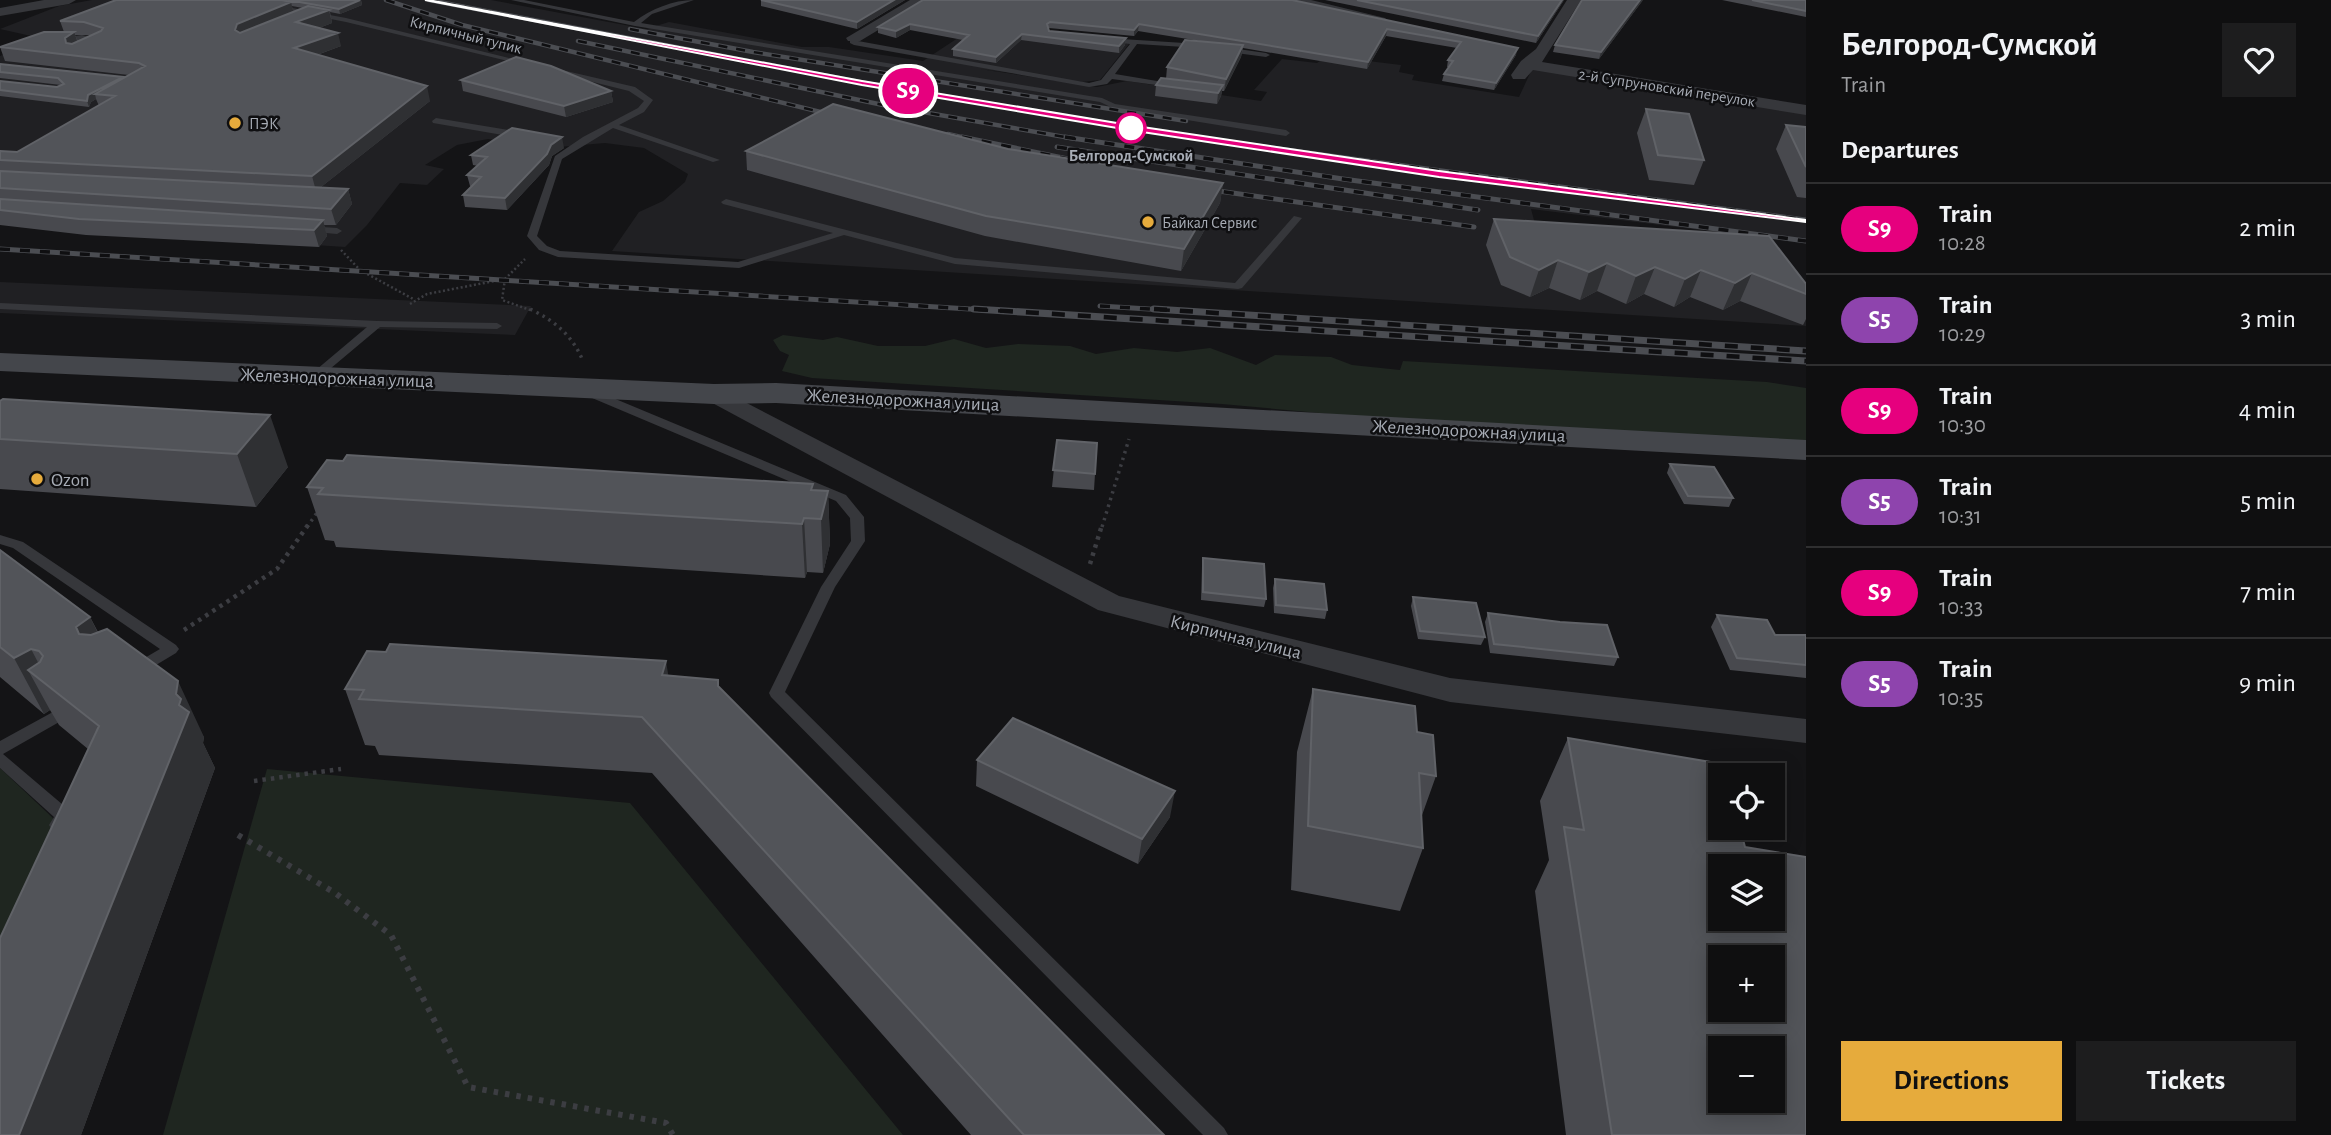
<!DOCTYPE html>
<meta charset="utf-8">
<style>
body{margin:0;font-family:"Alegreya Sans",sans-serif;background:#1d1d1e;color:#f1f3f6;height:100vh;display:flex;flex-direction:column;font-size:26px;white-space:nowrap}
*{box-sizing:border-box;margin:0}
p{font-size:23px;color:#9b9c9f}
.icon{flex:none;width:38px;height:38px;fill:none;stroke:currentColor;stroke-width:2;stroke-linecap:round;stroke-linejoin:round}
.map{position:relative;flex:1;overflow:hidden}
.panel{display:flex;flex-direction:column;background:#0f0f10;width:525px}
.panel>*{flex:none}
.badge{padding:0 14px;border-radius:23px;font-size:24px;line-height:46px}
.fabs{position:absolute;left:1708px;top:763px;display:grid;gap:14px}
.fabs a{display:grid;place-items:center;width:77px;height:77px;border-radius:0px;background:#0f0f10;box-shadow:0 4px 18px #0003,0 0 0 2px #2f2f30;font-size:35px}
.map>.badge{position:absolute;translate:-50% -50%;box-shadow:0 0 0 4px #fff}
h2{padding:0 35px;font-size:26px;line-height:63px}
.round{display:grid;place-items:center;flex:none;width:74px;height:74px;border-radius:0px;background:#1d1d1e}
.headline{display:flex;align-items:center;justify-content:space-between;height:119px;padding:0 35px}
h1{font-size:33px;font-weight:700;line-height:52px}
.action{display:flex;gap:14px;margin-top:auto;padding:14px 35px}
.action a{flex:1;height:80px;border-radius:0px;background:#e6ab3c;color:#111;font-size:28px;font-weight:700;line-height:80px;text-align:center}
.action a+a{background:#1d1d1e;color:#f1f3f6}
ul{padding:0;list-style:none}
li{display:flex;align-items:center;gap:21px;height:91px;padding:0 35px;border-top:2px solid #2f2f30}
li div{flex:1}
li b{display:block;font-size:26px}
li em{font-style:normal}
li .badge{min-width:77px;font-weight:700;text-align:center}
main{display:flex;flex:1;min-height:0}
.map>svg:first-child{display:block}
.built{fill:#202023}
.green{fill:#1f2620}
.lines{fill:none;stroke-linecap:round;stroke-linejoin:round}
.path-far3{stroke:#3c3d42;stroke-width:2.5;stroke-dasharray:2 2.5;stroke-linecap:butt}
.path-far2{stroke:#3c3d42;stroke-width:3.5;stroke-dasharray:2.5 4.5;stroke-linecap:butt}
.path-far1{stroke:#3c3d42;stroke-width:4.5;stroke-dasharray:3.5 5;stroke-linecap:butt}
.path{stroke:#3c3d42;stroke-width:6;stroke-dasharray:4.5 7;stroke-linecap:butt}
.lane{fill:#36373b;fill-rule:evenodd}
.street{fill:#36373b;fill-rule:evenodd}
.secondary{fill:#44464b;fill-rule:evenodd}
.rail-far2-casing{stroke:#4b4d52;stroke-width:4.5}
.rail-far1-casing{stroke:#4b4d52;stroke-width:5}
.rail-casing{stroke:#4b4d52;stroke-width:7}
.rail-far2{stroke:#0f0f11;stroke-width:2.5;stroke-dasharray:9;stroke-linecap:butt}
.rail-far1{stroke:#0f0f11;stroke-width:3.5;stroke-dasharray:10;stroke-linecap:butt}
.rail{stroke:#0f0f11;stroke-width:4.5;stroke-dasharray:13;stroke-linecap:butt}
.wall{fill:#48494e;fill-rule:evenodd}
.shaded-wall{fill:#2f3033}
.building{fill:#525459;stroke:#606267;stroke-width:2;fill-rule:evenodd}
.line{fill:#e6007e;stroke:#fff;stroke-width:2}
.poi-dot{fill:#e6ab3c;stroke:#0f0f11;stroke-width:2.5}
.stop-dot{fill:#fff;stroke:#e6007e;stroke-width:3.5}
.labels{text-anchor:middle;stroke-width:5;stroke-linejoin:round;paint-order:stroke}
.far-street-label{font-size:16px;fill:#a7acb5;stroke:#0f0f11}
.far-poi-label{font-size:16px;fill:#a7acb5;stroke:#0f0f11;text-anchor:start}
.far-stop-label{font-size:16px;font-weight:bold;fill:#a7acb5;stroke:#0f0f11}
.street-label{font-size:19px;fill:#a7acb5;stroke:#0f0f11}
.poi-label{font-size:19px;fill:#a7acb5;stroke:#0f0f11;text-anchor:start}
</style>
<main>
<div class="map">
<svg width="1806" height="1135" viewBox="0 0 1806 1135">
<rect width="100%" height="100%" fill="#141416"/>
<path class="built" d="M92 0H491L646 29 669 22 802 47H829L923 61 970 30 1021 31 1129 44 1100 80 1082 82 980 69 1097 87 1127 81 1261 101 1267 92 1254 90 1282 59 1317 63 1327 56 1401 65 1399 72 1414 75 1412 80 1519 97 1532 69 1806 113V243L1531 209 1538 235 1806 299V326L612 251 639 212 663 201 685 182 688 174 644 148 605 143 547 148 488 139 457 145 425 165 444 169 427 185 400 183 367 225 345 247 0 224V56L40 38 0 29 59 6Z
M0 282 531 306 515 335 0 313Z"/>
<path class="green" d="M783 335 823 340 837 337 878 346H925L954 339 986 348 1018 344 1070 346 1096 354 1134 348 1177 352 1210 348 1256 365 1275 355 1331 357 1352 365 1400 370 1403 361 1767 382 1806 388V441L1385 419 1222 404 812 378 782 371 789 355 780 351 773 340Z
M0 768 55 820 0 937Z
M267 769 630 803 903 1135H163Z"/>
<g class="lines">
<path class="path-far3" d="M341 250 360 270 415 300
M505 279 502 300 533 311
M410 304 427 294 505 279 525 259"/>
<path class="path-far2" d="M530 309C555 321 572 335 583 361
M307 527 319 510
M1102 527 1129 439"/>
<path class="path-far1" d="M1090 564 1102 525
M184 630 277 569 308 525
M254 781 341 769"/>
<path class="path" d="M238 835 335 893 391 935 468 1087 666 1123 673 1135"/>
<path class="lane" d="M511 0H524L634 22C651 9 673 0 694 0L652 14 641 23 1102 98 1115 104 1286 130 1290 133 1286 136 1113 108 1100 102 635 26Z
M276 5 346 18 533 64 529 66 346 22 274 8Z
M82 35 105 42 98 45C83 36 69 45 54 40Z
M854 36 858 38V41L1089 83 1101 80 1130 44 1109 42H1106V38L1200 44 1204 46 1200 48 1137 44 1115 74 1175 84 1179 86 1178 88 1112 79 1107 84 1089 87 854 45 850 43V38Z
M1224 47 1266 53 1270 55 1266 57 1221 51V47Z
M549 67 635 87 653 100 644 112 619 125 720 160 713 162 613 128 562 159 537 236 547 246 560 251 738 262 833 233 723 204 721 202 726 199 955 258 1235 283 1294 216 1302 218 1242 288 1238 289 955 264 844 235 739 268 558 257 539 250 527 236 555 156 583 137 638 108 644 101 629 91 549 71Z
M436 118 521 132 525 135 521 138 433 123 432 121Z
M307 226 337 228 342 231 337 234 304 231 302 229Z
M0 303 377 321 497 323 502 326 497 329 380 327 318 379 314 380 308 377 310 375 367 327 0 309Z
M589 388 846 495 864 517 865 541 835 587 785 692 1224 1128 1228 1135H1203L771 697 769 693 821 587 851 541 850 518 836 501 585 395 583 392Z
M0 535 23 542 176 645 179 649 176 653 141 674H131L128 670 131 666 160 649 13 548 0 544Z
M62 707 68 709 70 713 68 717 3 754 69 810 72 815 64 830 58 832 52 830 49 825 54 817 0 768V741Z"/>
<path class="street" d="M44 0H76L69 4 0 16V8Z
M910 0H928L860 41H848L846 38Z
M1285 0H1311L1385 18 1388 21 1380 26Z
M1567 0H1581L1542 62 1806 105V115L1533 70 1525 79H1513L1511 75 1521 61 1536 49Z
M714 386 1119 596 1450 678 1806 719V743L1450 702 1098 610 705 399 701 394 705 389Z"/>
<path class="secondary" d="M0 353 714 384 776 383 1806 440V460L776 403 714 404 0 371Z"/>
<defs>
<path id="rail-far2" d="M386 0 462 25 837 116
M429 0 886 87 1203 139
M630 29 753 52 1186 121
M578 41 883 105 1076 139
M948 134 970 139"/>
<path id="rail-far1" d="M962 137 1068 159
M1065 137 1343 179 1806 241
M1191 137 1806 220
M1057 147 1478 210
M1204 189 1474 227
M0 249 1002 311
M1100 306 1181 311"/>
<path id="rail" d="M974 309 1806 361
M1154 309 1806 351"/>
</defs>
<use href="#rail-far2" class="rail-far2-casing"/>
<use href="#rail-far1" class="rail-far1-casing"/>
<use href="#rail" class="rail-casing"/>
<use href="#rail-far2" class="rail-far2"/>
<use href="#rail-far1" class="rail-far1"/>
<use href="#rail" class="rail"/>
</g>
<path class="wall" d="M116 0H361L362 5 340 14 330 12 332 23 319 28 341 46 317 55 430 101 321 187 348 189 352 204 336 225H324L327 236 319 247 86 235 0 225V151L17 152 99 106 96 99 91 102 89 107 0 96V81L57 87 61 85 0 78V64L123 78 129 75 5 61 0 47 64 32 60 21ZM292 6 303 8 293 12ZM75 35H89L90 36 78 41Z
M761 0H905L857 29 761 6Z
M923 0H1292L1516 55 1494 90 1442 81 1444 74 1449 67H1447L1448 60 1457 48 1386 36 1367 69 1243 48 1241 57 1224 91H1222L1221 96 1217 104 1155 96 1156 85 1166 79 1167 67 1200 41 1138 31 1134 36 1049 28V31L1126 38 1125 45 1119 53 1021 40 996 63 953 56V49L963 40 910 30 896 38 878 33V27Z
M1325 0H1564L1536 43Z
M1643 0 1599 59 1553 52 1555 45Z
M1722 0H1806V17Z
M461 80 611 91 613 102 566 117 463 91Z
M1646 109 1704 160 1694 185 1649 180 1637 133Z
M1786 125 1806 127V198L1797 197 1776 149Z
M564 148 552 156 549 165 507 210 465 207 463 195 472 187 470 186 467 175 478 166 473 165 471 155Z
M1008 149 1223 183 1220 203 1181 271 985 236 747 170 746 151Z
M1494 219 1806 284V319L1803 325 1740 301 1723 310 1690 297 1674 307 1644 294 1626 304 1597 291 1580 300 1549 288 1530 297 1501 285 1486 245Z
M3 399 288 467 256 507 0 489V401Z
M1057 440 1095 474 1094 490 1052 487Z
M1670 464 1733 498 1729 507 1684 504 1667 473Z
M307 487 813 490 828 491 830 544 823 573 807 572 805 578 336 547 334 541 325 540Z
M0 550 90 617 98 632 204 737 203 743 215 768 81 1135H0L88 749 59 725 50 710 44 714 0 677Z
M1203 558 1266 599 1264 607 1201 600 1202 566Z
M1275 579 1327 610 1325 619 1274 613 1273 588Z
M1413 597 1485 637 1481 645 1418 639 1411 606Z
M1488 613 1618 657 1614 666 1490 653 1485 622Z
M1717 615 1775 635H1806V678L1730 670 1711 627Z
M668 675 718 680 719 687 1164 1135H971L652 773 379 755 375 746 365 745 345 689Z
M1313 689 1417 732 1436 776 1421 818 1423 848 1400 911 1291 890 1297 752Z
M1568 738 1745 847 1806 1135H1566L1535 891 1549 860 1540 801Z
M977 760 1170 817 1138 864 976 786Z"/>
<path class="shaded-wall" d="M361 0 362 5 340 14 339 9Z
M894 0H905L857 29V22Z
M1562 0H1564L1536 43 1538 36Z
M1640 0H1643L1599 59 1601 52Z
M291 2 294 15 239 43 235 30 237 24Z
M329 10 332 23 300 35 296 22Z
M910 24V30L896 38V31Z
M1139 24 1138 31 1134 36V30Z
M1387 29 1386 36 1367 69 1368 62Z
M74 32 79 46 70 51 71 57 66 43 65 38Z
M338 33 341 46 297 62 294 48Z
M1022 34 1021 40 996 63V57Z
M1126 38 1125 45 1119 53V46Z
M1243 45 1241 57 1224 91 1226 79Z
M1518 48 1516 55 1494 90 1496 83Z
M123 77 95 94 96 99 91 102 89 107 87 101 88 95Z
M1223 85 1221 96 1217 104 1218 93Z
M427 86 430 101 316 191 312 176Z
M611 91 613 102 566 117 564 106Z
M562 137 564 148 552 156 549 165 507 210 505 198 551 145Z
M1223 183 1220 203 1181 271 1184 249Z
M348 189 352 204 336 225 331 209Z
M323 220 327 236 319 247 314 230Z
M1558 260 1549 288 1530 297 1539 270Z
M1607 263 1597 291 1580 300 1589 272Z
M1655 267 1644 294 1626 304 1636 276Z
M1701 270 1690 297 1674 307 1685 279Z
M1752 273 1740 301 1723 310 1735 283Z
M270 415 288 467 256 507 237 454Z
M828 491 830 544 823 573 821 519Z
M804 518 807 572 805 578 802 524Z
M90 617 117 672 107 690 76 627Z
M31 649 52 689 28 670 50 710 44 714 14 658Z
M666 661 675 717 662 675Z
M178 681 204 737 203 743 215 768 81 1135H19L179 705 176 694Z
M1175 791 1170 817 1138 864 1142 839Z"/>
<path class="building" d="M116 0H282L291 2 237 24 235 30 240 33 308 6 329 10 296 22 338 33 294 48 427 86 312 176 0 160V151L17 152 115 96 95 94 145 66 139 63 0 47 44 32H74L65 38 66 43 72 44 101 31 103 28 84 22 60 21Z
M288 0H360L339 9Z
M761 0H894L857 22Z
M923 0H1292L1518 48 1496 83 1444 74 1453 61 1448 60 1461 42 1387 29 1368 62 1139 24 1134 30 1050 22 1047 24 1049 31 1126 38 1119 46 1022 34 996 57 953 49 969 35 910 24 896 31 878 27Z
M1357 0H1562L1538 36Z
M1582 0H1640L1601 52 1555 45Z
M1752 0H1806V11Z
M1185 40 1243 45 1226 79 1167 67Z
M516 57 551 66 611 91 564 106 461 80Z
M0 64 123 77 88 95 87 101 0 90V81L57 87 64 84 58 78 0 72Z
M1161 78 1223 85 1218 93 1156 85Z
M833 104 1008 149 1223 183 1184 249 986 216 746 151Z
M1646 109 1689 114 1704 160 1658 155Z
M1786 125 1806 127V167Z
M512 128 562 137 551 145 547 154 505 198 463 195 481 177 467 175 487 157 471 155Z
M0 171 348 189 331 209 0 188Z
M0 199 323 220 314 230 79 219 0 210Z
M1494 219 1769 236 1806 284V294L1752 273 1735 283 1701 270 1685 279 1655 267 1636 276 1607 263 1589 272 1558 260 1539 270 1510 257Z
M3 399 270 415 237 454 0 439V401Z
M1057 440 1097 443 1095 474 1053 470Z
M347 455 813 484 811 490 828 491 821 519 804 518 802 524 318 494 323 488 307 487 327 460 343 461Z
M1670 464 1714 467 1733 498 1688 496Z
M0 550 90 617 76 627 79 634 91 635 107 629 178 681 176 694 181 699 179 705 189 712 19 1135H0V938L99 726 28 670 40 662 43 656 39 651 31 649 14 658 0 647Z
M1203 558 1264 564 1266 599 1203 592Z
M1275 579 1324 584 1327 610 1276 605Z
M1413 597 1476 603 1485 637 1420 631Z
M1488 613 1560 622 1607 625 1618 657 1494 644Z
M1717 615 1767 620 1775 635H1806V665L1737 658Z
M390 644 666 661 662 675 718 680V686L1164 1135H1024L642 717 359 699 364 690 345 689 367 651 386 652Z
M1313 689 1415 706 1417 732 1433 735 1436 776 1419 773 1423 848 1308 826Z
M1013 718 1175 791 1142 839 977 760Z
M1568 738 1722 764 1725 775H1720V828H1740L1745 847 1806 857V1135H1612L1564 827 1584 830ZM1720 866H1773V919H1720ZM1720 957H1773V1010H1720ZM1720 1048H1773V1101H1720Z"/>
<path class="line" d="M425 0H428L862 81 1129 125 1439 171 1806 220V222L1439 177 1129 130 862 85Z"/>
<g class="poi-dot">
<circle cx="235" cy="123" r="7"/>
<circle cx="1148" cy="222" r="7"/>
<circle cx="37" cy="479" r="7"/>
</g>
<circle class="stop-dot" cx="1131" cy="128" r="14"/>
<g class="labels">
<g class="far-street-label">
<text transform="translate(466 34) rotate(14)" y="6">Кирпичный тупик</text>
<text transform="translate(1667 87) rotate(9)" y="6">2-й Супруновский переулок</text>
</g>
<g class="far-poi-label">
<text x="249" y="129">ПЭК</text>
<text x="1162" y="228">Байкал Сервис</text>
</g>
<g class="far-stop-label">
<text x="1131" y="161">Белгород-Сумской</text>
</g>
<g class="street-label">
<text transform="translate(337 377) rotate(2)" y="7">Железнодорожная улица</text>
<text transform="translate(903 399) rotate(3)" y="7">Железнодорожная улица</text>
<text transform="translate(1469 430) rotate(3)" y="7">Железнодорожная улица</text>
<text transform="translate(1236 636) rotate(14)" y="7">Кирпичная улица</text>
</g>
<g class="poi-label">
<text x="51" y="486">Ozon</text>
</g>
</g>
</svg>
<div class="fabs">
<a><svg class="icon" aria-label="locate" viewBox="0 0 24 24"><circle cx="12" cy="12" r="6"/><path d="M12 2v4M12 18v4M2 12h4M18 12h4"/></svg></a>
<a><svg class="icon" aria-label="layers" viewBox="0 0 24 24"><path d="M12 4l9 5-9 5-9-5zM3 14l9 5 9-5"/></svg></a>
<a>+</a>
<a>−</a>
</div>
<b class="badge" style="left:908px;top:91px;background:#e6007e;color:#fff">S9</b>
</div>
<section class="panel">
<div class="headline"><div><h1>Белгород-Сумской</h1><p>Train</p></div><a class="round"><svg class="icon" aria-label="heart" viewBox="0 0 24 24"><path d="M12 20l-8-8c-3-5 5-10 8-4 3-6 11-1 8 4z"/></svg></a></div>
<h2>Departures</h2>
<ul>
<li><span class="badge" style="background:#e6007e;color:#fff">S9</span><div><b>Train</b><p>10:28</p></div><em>2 min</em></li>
<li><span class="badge" style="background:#8e44ad;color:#fff">S5</span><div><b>Train</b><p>10:29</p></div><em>3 min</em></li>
<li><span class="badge" style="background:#e6007e;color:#fff">S9</span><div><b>Train</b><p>10:30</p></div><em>4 min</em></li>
<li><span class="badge" style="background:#8e44ad;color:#fff">S5</span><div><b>Train</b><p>10:31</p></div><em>5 min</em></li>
<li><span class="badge" style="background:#e6007e;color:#fff">S9</span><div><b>Train</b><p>10:33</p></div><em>7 min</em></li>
<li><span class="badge" style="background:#8e44ad;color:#fff">S5</span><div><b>Train</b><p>10:35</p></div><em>9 min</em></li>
</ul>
<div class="action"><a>Directions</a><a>Tickets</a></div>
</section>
</main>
